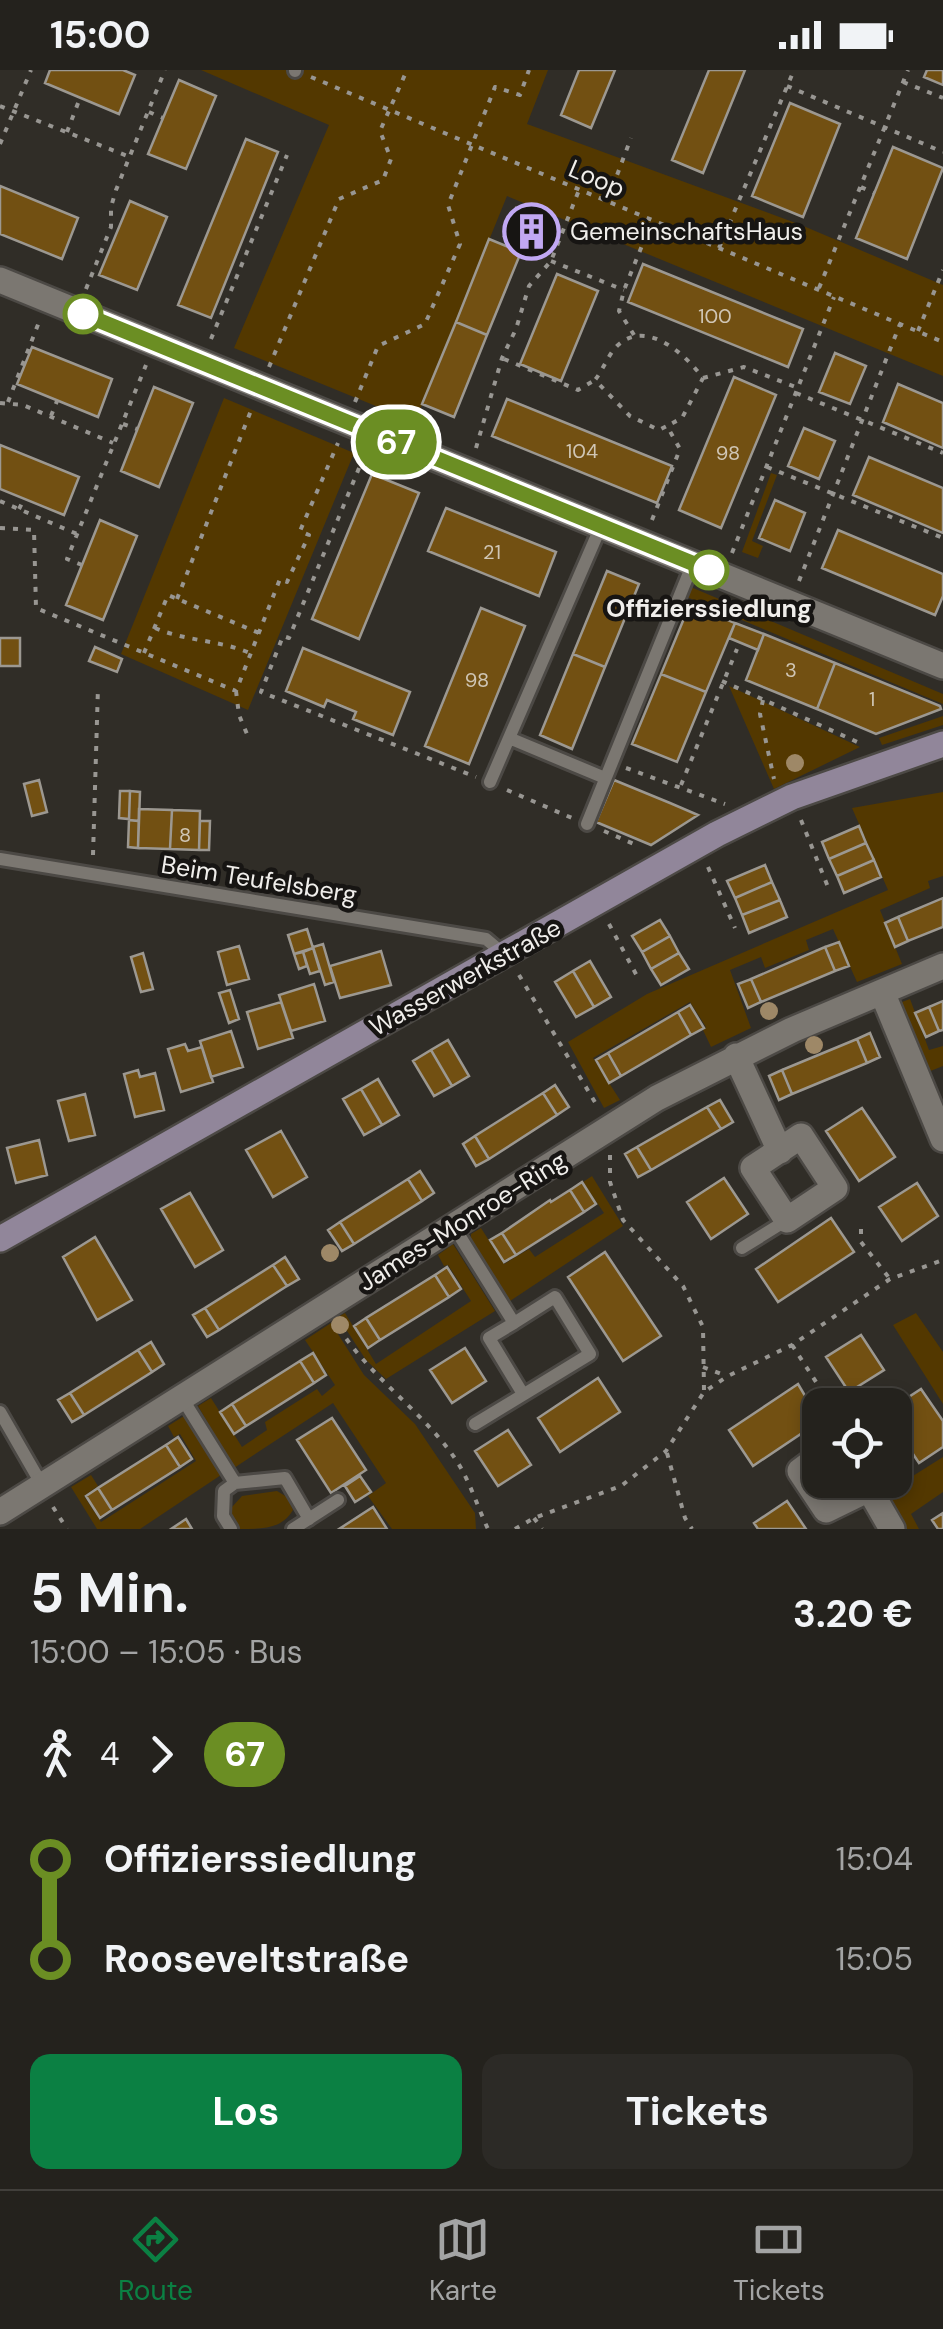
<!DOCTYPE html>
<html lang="de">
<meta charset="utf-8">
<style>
body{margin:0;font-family:"DM Sans",sans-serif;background:#2c2a26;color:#f1f3f6;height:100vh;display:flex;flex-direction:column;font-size:38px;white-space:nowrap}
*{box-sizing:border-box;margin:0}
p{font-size:32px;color:#a3a4a4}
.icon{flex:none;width:55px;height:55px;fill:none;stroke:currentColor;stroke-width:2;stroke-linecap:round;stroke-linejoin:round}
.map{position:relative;height:1459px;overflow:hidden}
.details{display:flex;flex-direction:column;background:#24221d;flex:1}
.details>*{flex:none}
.badge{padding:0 20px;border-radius:32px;font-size:35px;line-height:65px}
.buttons{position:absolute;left:802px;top:1318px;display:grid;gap:20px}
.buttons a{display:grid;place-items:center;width:110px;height:110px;border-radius:20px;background:#24221d;box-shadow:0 5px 15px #0003,0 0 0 2px #413f3b;font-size:50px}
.map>.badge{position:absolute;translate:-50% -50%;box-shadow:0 0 0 5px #fff}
.legs{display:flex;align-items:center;gap:15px;height:110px;padding:0 30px;font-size:32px}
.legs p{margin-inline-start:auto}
.summary{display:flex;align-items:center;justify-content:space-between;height:170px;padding:0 30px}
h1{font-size:55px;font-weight:700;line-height:75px}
.primary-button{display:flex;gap:20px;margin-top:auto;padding:20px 30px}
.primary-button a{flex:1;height:115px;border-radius:20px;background:#0b8043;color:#fff;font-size:40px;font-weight:700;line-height:115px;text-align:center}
.primary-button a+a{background:#2c2a26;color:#f1f3f6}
ul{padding:0 30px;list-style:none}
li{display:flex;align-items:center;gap:35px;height:100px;font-size:38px}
li i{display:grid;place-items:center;width:15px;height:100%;margin:0 12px;background:currentColor}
li i::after{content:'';width:25px;height:25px;margin:-12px;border:8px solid;border-radius:50%;background:#24221d}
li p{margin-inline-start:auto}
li:first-child i{background:linear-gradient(#0000 50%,currentColor 0)}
li:last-child i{background:linear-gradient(currentColor 50%,#0000 0)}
.status{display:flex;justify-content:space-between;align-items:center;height:70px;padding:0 50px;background:#24221d;direction:ltr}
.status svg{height:28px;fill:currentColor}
.tab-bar{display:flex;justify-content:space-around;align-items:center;height:140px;border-top:2px solid #413f3b;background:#24221d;font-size:28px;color:#a3a4a4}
.tab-bar a{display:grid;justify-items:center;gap:5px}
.tab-bar .selected{color:#0b8043}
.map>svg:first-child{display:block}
.green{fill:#533800}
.building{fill:#725012;stroke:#9c9891;stroke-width:2.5}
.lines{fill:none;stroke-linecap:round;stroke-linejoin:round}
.lane-casing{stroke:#4c4945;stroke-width:18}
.street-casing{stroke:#4c4945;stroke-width:30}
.secondary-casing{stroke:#4c4945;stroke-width:30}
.path{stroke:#989692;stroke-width:4;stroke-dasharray:5 8;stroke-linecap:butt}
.lane{stroke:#7b7771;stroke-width:12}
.street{stroke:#7b7771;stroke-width:25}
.secondary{stroke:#91869a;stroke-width:25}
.tree{fill:#9e8867}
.line-1-casing{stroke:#fff;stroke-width:22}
.line-1{stroke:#6b8e23;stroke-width:15}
.stop-1-dot{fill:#fff;stroke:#6b8e23;stroke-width:5}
.labels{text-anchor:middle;stroke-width:9;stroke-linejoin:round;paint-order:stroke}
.number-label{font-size:20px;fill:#d0c6b5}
.street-label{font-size:25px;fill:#f0eeeb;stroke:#171513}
.poi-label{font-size:25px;fill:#f0eeeb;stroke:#171513;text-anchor:start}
.stop-label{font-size:25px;font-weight:bold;fill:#f0eeeb;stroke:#171513}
</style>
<div class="status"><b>15:00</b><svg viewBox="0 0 49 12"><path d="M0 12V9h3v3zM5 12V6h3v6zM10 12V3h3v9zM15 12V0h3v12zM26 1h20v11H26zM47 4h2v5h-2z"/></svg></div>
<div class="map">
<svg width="943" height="1459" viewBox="0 0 943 1459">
<rect width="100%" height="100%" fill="#302d27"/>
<path class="green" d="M201 0H548L527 54 801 155 943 215V306L507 126 415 352 234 278 329 55Z
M224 328 354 383 248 640 121 584Z
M771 403 777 405 752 471 763 476 758 488 742 482Z
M686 515 943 624V634L682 525Z
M729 616 860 677 774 719Z
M943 646V655L882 675 879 668Z
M943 722V806L928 811 930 818 880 840 902 894 857 912 833 859 806 870 809 880 765 898 761 887 730 900 751 958 711 977 703 960 706 957 690 932 593 988 620 1030 604 1038 568 972 647 924 888 820 852 738Z
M910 929 929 980 943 976V996L923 1004 894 935Z
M592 1106 623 1156 510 1231 471 1171V1164L481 1158 504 1194 529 1179 535 1187 604 1143 583 1112Z
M453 1174 495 1241 386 1309 366 1290 338 1247 345 1243 376 1294 471 1231 448 1195 444 1196 438 1185Z
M916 1243 943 1282V1334L893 1255Z
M331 1253 364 1305 415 1354 475 1443 476 1459H392L368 1426 386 1413 333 1333 234 1398 198 1336 211 1328 242 1377 267 1360 265 1352 317 1319 322 1326 335 1315 305 1270Z
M184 1346 221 1405 140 1459H97L71 1417 91 1405 98 1416 84 1426 101 1452 196 1391 180 1364 174 1367 168 1356Z
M943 1387V1422L911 1444 919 1459H901L881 1426Z
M277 1421 287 1427 293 1440C282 1459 263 1459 239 1459L232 1449V1437L242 1426Z"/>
<path class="building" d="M50 0H123L135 5 119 44 45 13Z
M579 0H615L591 58 561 45Z
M709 0H745L703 103 672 90Z
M927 0H943V15L924 7Z
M179 10 216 26 186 99 148 84Z
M790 33 840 54 803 147 752 126Z
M246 69 278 82 211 248 178 235Z
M893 77 943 98 907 189 856 168Z
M0 116 78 148 62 189 0 164Z
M130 131 167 147 137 220 99 205Z
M516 138 558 156 547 183 504 166Z
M489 169 521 182 487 265 456 252Z
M643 194 803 259 788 297 628 232Z
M557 204 598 221 561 311 520 294Z
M456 252 487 265 454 347 422 334Z
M32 277 112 309 98 347 17 314Z
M835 283 866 296 850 334 819 322Z
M734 307 776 325 721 458 679 440Z
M898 314 943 333V378L883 352Z
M154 317 193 333 159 417 121 401Z
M507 329 672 396 657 433 492 366Z
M804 358 835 371 819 409 788 396Z
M0 375 79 407 64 445 0 419Z
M869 387 943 418V463L853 425Z
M372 404 419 423 359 569 312 549Z
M775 430 805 443 790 481 759 468Z
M446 438 556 482 539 526 428 481Z
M100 450 137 466 103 550 66 535Z
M838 460 943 504V526L935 545 822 498Z
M607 501 639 514 605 597 573 584Z
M690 534 735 553 706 622 661 604Z
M481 538 525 556 469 694 425 676Z
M735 553 764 564 758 580 729 568Z
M764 564 835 593 817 639 746 610Z
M0 568H20V596H0Z
M95 577 122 589 117 602 89 591Z
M303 578 410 622 393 665 353 649 356 642 327 630 324 637 286 621Z
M573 584 605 597 572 679 540 665Z
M835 593 940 636 941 639 876 664 817 639Z
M661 604 706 622 677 692 632 674Z
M39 710 47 742 32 746 24 714Z
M614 710 670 733 698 745 651 775 596 752Z
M120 721H130L129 749 119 748Z
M130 721 140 722 139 751 129 750Z
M139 739 172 740 170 779 138 778Z
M172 740 200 741 199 780 170 779Z
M129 750 139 751 138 778 128 777Z
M200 751H210L209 780H199Z
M859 756 866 773 829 789 822 772Z
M866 773 874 790 837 806 829 789Z
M874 790 881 807 844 823 837 806Z
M765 795 772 812 735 828 727 811Z
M772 812 780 830 742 845 735 828Z
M943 828V857L908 871 898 847Z
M780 830 787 847 749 863 742 845Z
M898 847 908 871 895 877 885 853Z
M660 850 670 866 642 882 632 866Z
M307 859 313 878 294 884 288 865Z
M670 866 679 883 651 899 642 882Z
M839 872 849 896 835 901 825 877Z
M323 874 334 912 325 915 313 877Z
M239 876 249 909 227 915 218 882Z
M825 877 835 901 761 932 751 909Z
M313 878 320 901 310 904 303 882Z
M381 881 391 915 340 928 330 896Z
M303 882 307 896 299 899 294 884Z
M143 883 153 919 141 922 131 887Z
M679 883 689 899 661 915 651 899Z
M590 891 611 927 594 937 573 901Z
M573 901 594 937 576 947 555 912Z
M751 909 761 932 748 938 738 914Z
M314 914 325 951 291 961 279 925Z
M230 920 239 949 229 953 219 923Z
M943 931V960L939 961 929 937Z
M281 932 293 968 258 979 247 942Z
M690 935 704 958 691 965 678 942Z
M929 937 939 961 926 967 915 943Z
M678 942 691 965 621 1006 608 983Z
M231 961 243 997 211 1007 200 971Z
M870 963 880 987 867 993 857 969Z
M857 969 867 993 792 1024 782 1000Z
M448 970 469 1006 452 1016 431 980Z
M185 974 188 981 202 977 213 1012 181 1022 168 979Z
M431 980 452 1016 434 1026 413 991Z
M608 983 621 1006 609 1013 596 990Z
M138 1000 140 1007 155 1003 164 1040 135 1047 124 1004Z
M782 1000 792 1024 779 1030 769 1006Z
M378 1009 399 1045 382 1055 361 1019Z
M555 1015 569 1037 557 1045 543 1023Z
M361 1019 382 1055 364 1065 343 1029Z
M543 1023 557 1045 489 1089 475 1066Z
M85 1024 95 1065 69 1071 58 1031Z
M720 1030 733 1052 721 1059 707 1037Z
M707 1037 721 1059 651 1100 637 1077Z
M862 1038 895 1087 859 1111 826 1061Z
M281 1061 307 1107 273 1127 246 1080Z
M475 1066 489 1089 476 1096 463 1074Z
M39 1070 47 1105 16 1113 7 1078Z
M637 1077 651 1100 638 1107 625 1084Z
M420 1101 434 1123 422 1131 408 1109Z
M724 1108 748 1144 711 1169 687 1132Z
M408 1109 422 1131 354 1174 340 1152Z
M582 1112 596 1134 584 1142 570 1120Z
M917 1113 938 1146 902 1171 879 1137Z
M570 1120 584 1142 516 1185 502 1163 550 1130 551 1132Z
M190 1123 223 1180 195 1197 161 1139Z
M831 1148 854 1182 778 1232 756 1199Z
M340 1152 354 1174 342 1181 328 1160Z
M502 1163 516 1185 504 1192 490 1170Z
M95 1167 132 1230 97 1250 63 1187Z
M605 1182 661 1266 623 1291 568 1207Z
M285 1187 299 1209 287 1216 273 1195Z
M273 1195 287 1216 219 1260 205 1238Z
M447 1197 461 1219 449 1227 435 1205Z
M435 1205 449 1227 380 1270 366 1248Z
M205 1238 219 1260 207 1267 193 1245Z
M366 1248 380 1270 368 1278 354 1256Z
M861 1265 884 1300 849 1322 826 1287Z
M151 1272 164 1294 152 1302 138 1280Z
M465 1278 486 1311 452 1333 430 1300Z
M138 1280 152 1302 84 1345 70 1323Z
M313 1283 326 1305 314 1313 300 1291Z
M300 1291 314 1313 246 1356 232 1334Z
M598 1308 620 1342 560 1382 538 1348Z
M798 1314 820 1351 753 1396 729 1360Z
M921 1319 943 1351V1377L919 1393 895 1357V1336Z
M70 1323 84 1345 72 1352 58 1330Z
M232 1334 246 1356 234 1364 220 1342Z
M332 1348 366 1400 331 1423 297 1370Z
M508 1360 531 1395 498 1416 475 1381Z
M178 1367 192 1389 180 1397 166 1375Z
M166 1375 180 1397 112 1440 98 1418Z
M360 1406 371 1422 355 1432 345 1416Z
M98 1418 112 1440 100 1448 86 1426Z
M787 1431 806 1459H758L754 1453Z
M373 1437 387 1459H339Z
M943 1443V1459H938L932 1450Z
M186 1449 192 1459H171Z"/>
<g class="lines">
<defs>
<path id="lane" d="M295 1V0
M509 668 605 708
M490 712 601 456
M587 754 693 493
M0 789 486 869 505 885
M454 1157 514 1253 555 1227 590 1284 475 1354
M742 1178 787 1150
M514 1253 489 1268 523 1324
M182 1328 235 1413
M0 1342 42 1415
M231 1459 223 1446 224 1421 235 1413 285 1408 309 1449
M293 1459 338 1430"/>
<path id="street" d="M0 210 943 596
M882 922 943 1069
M736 986 780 1081
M801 1066 835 1118 787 1150 753 1098Z
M820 1386 800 1401 826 1440 869 1419 876 1410
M869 1419 892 1459
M0 1442 657 1028 792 960 943 896"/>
<path id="secondary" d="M0 1169 717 764 792 727 943 674"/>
</defs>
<use href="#lane" class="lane-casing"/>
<use href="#street" class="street-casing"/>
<use href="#secondary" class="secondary-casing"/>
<path class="path" d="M311 7 943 272
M903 12 943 28
M787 16 943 82
M0 36 130 87
M149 42 163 48
M67 62 80 28
M0 74 31 0
M861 117 874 123
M608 129 631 68
M719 178 794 0
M551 191 624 220
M819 218 908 0
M86 219 111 157V137L116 120 165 0
M918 261 943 200
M634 265 619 241 624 220 652 151
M211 269 287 85
M504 289 578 320 595 310
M269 297 339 129 383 110 391 89 380 61 407 0
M703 308 744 297 798 318
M796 323 943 383
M8 332 39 252
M355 332 378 276 425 254 460 174 448 135 495 17 520 25 529 0
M0 333 23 335 113 373
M51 346 57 331
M123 354 137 359
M476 378 502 288 516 259 529 216 551 191 579 120
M364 386 289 568 283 566 261 622 476 707
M767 397 943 468
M0 431 77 464
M19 439 24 429
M652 450 680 379 667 356 659 360 630 346 595 310C603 300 608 285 617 276 646 248 685 284 703 308L682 348 667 356
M0 458 34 460 36 538 236 621 280 509 287 512 309 465 300 461 338 373
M732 483 834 227
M82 495 67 489 146 295
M799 511 900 254
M177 529 252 338
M155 558C185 571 219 570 250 583
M144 583 168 525 259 563
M722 611 864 675
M236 621 239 645 247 664
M763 630 760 644 774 709
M626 698 725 734
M681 715 737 579
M507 720 572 748
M801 750 828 817
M604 761 634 774
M93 785 98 617
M708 797 735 858
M609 854 637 906
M519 905 599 1039
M610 1085V1112L623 1150 683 1216 703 1257 704 1321
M861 1159V1172L890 1209
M339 1258C370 1307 421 1340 454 1387 469 1408 477 1436 488 1459
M792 1275 831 1335
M703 1297 727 1306
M667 1383 685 1448 692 1459
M53 1437 67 1459
M534 1448 542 1459
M515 1459 534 1448 621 1416 666 1381 704 1322 728 1306 792 1275 890 1209 943 1190"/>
<use href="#lane" class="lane"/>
<use href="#street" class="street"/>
<use href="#secondary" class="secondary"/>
</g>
<g class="tree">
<circle cx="795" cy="693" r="9"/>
<circle cx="769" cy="941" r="9"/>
<circle cx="814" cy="975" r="9"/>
<circle cx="330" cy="1183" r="9"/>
<circle cx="340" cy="1255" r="9"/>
</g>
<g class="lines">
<defs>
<path id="line-1" d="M83 244 709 500"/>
</defs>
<use href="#line-1" class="line-1-casing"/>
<use href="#line-1" class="line-1"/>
</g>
<defs>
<symbol id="building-ring" viewBox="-11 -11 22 22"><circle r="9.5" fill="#171513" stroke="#c1a8f3" stroke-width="1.5"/><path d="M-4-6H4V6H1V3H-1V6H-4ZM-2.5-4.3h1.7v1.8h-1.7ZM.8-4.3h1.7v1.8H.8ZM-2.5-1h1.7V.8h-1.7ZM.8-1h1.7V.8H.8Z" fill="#c1a8f3"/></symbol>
</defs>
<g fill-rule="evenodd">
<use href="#building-ring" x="500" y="130" width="63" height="63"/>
</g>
<g class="stop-1-dot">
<circle cx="83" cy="244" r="18"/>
<circle cx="709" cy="500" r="18"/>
</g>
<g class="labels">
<g class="number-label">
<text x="715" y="253">100</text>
<text x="582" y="388">104</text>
<text x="728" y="390">98</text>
<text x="492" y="489">21</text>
<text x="791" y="607">3</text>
<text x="477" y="617">98</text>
<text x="872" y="636">1</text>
<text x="185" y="772">8</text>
</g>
<g class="street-label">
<text transform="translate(597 108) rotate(23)" y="9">Loop</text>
<text transform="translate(259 809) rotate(9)" y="9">Beim Teufelsberg</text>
<text transform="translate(465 907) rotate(-29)" y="9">Wasserwerkstraße</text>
<text transform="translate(462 1151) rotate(-32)" y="9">James-Monroe-Ring</text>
</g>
<g class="poi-label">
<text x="570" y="170">GemeinschaftsHaus</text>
</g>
<g class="stop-label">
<text x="709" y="547">Offizierssiedlung</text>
</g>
</g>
</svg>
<div class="buttons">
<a><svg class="icon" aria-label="locate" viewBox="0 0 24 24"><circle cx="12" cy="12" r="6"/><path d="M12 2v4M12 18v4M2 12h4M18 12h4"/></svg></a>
</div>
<b class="badge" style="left:396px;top:372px;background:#6b8e23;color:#fff">67</b>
</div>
<section class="details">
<div class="summary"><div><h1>5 Min.</h1><p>15:00 – 15:05 · Bus</p></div><b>3.20 €</b></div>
<div class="legs"><svg class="icon" aria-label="walk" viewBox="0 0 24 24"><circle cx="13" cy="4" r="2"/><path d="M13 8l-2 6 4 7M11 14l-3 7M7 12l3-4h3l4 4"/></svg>4<svg class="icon" aria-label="forward" viewBox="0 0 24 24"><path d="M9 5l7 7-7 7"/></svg><b class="badge" style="background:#6b8e23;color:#fff">67</b></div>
<ul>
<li><i style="color:#6b8e23"></i><b>Offizierssiedlung</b><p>15:04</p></li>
<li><i style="color:#6b8e23"></i><b>Rooseveltstraße</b><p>15:05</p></li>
</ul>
<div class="primary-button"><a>Los</a><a>Tickets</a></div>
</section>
<nav class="tab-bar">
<a class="selected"><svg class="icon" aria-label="directions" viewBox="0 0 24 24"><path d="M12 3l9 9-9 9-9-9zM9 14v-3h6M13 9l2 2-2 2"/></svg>Route</a>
<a><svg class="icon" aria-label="map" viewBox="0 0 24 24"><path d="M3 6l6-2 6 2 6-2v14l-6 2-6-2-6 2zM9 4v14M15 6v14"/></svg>Karte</a>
<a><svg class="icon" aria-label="tickets" viewBox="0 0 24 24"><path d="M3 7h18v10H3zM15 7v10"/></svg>Tickets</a>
</nav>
